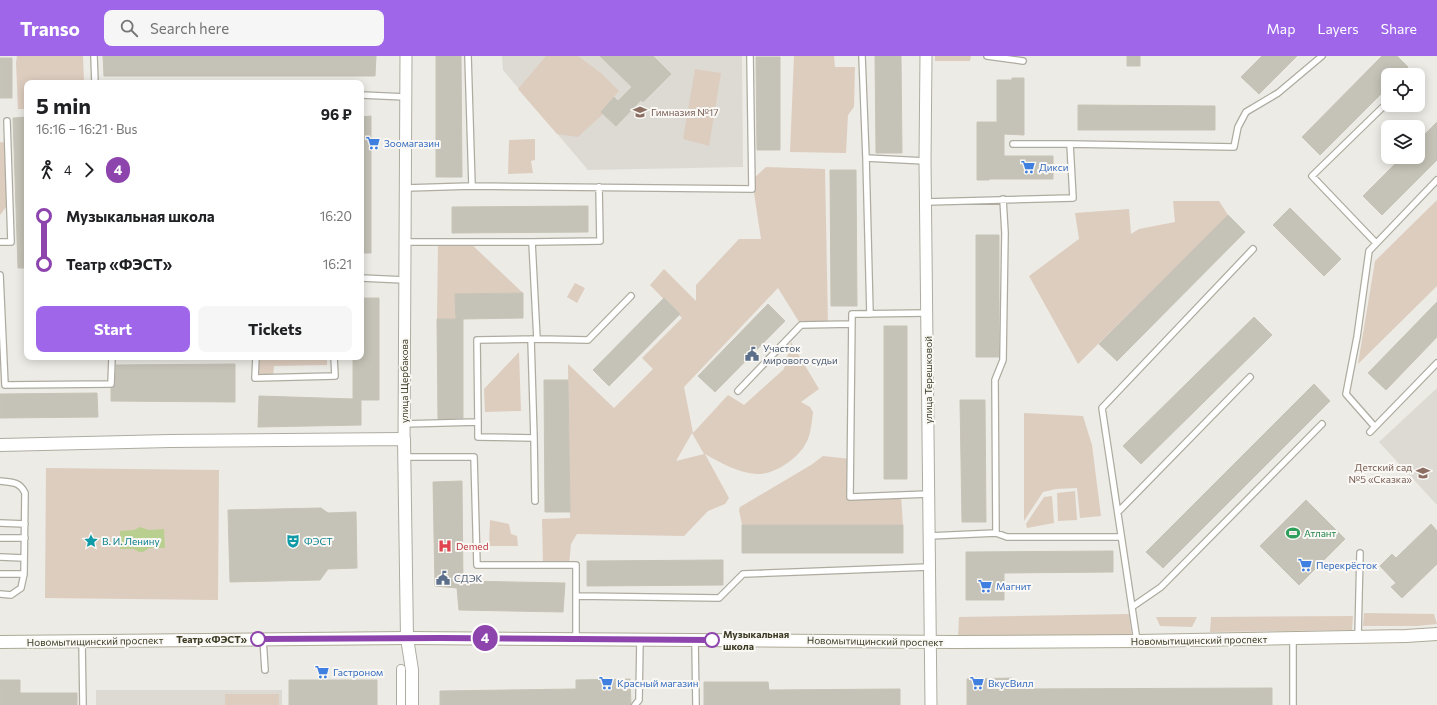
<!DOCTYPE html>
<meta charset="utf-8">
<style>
body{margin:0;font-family:Commissioner,sans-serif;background:#f6f6f6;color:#202124;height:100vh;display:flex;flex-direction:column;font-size:15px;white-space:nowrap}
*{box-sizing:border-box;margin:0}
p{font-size:13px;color:#757577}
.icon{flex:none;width:22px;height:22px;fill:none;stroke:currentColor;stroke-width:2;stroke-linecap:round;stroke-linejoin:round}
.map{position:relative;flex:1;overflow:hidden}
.panel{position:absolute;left:24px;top:24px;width:340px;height:280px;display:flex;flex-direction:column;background:#fff;border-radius:8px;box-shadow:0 2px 10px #0003}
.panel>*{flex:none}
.badge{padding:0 8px;border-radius:13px;font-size:14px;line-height:26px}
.fabs{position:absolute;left:1381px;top:12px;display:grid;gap:8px}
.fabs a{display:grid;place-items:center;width:44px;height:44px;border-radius:8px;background:#fff;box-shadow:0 2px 10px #0003;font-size:20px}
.map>.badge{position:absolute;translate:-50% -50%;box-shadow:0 0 0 2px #fff}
.legs{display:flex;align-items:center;gap:6px;height:44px;padding:0 12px;font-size:13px}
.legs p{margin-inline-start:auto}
.overview{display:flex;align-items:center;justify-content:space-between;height:68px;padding:0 12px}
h1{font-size:22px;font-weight:700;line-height:30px}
.action{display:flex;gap:8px;margin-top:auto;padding:8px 12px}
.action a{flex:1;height:46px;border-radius:8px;background:#9f66ea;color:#fff;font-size:16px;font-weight:700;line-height:46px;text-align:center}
.action a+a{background:#f6f6f6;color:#202124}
ul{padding:0 12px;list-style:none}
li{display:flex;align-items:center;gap:14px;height:48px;font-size:15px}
li i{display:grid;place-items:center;width:6px;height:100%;margin:0 5px;background:currentColor}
li i::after{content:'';width:10px;height:10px;margin:-5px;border:3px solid;border-radius:50%;background:#fff}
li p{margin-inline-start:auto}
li:first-child i{background:linear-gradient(#0000 50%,currentColor 0)}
li:last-child i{background:linear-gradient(currentColor 50%,#0000 0)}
header{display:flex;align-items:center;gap:24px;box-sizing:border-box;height:56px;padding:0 20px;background:#9f66ea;color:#fff}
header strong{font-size:19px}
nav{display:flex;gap:22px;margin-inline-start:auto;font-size:14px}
.search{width:280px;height:36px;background:#f6f6f6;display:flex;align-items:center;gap:10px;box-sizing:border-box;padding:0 14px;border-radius:8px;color:#757577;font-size:15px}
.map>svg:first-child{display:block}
.built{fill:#dddad3}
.green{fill:#ddcdbf;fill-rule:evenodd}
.water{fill:#b9cf90}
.building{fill:#c5c2b7;stroke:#c7c3b7}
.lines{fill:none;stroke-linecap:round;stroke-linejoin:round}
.service-casing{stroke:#aeaca0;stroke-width:8}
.pedestrian-casing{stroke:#aeaca0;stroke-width:10}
.minor-casing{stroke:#aeaca0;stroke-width:13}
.tertiary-casing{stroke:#aeaca0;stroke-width:14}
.secondary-casing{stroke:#adaa98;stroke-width:14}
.service{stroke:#fff;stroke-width:5.5}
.pedestrian{stroke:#fff;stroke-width:8}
.minor{stroke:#fff;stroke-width:11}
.tertiary{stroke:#fff;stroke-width:12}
.secondary{stroke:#fff;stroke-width:12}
.line-1-casing{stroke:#fff;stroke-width:9}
.line-1{stroke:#8e44ad;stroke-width:6}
.stop-1-dot{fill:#fff;stroke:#8e44ad;stroke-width:2}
.labels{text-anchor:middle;stroke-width:4;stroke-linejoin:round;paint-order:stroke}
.education-label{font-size:10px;fill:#785e54;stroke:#faf8f5;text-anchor:start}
.shop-label{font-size:10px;fill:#366cbe;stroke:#faf8f5;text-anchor:start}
.service-label{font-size:10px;fill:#4e5e75;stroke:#faf8f5;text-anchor:start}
.street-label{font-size:10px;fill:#3e3c25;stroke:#faf8f5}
.leisure-label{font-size:10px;fill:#27864d;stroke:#faf8f5;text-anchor:start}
.culture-label{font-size:10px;fill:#0d838f;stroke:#faf8f5;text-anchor:start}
.health-label{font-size:10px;fill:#be3a42;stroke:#faf8f5;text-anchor:start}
.stop-label{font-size:10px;font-weight:bold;fill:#3e3c25;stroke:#faf8f5;text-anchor:start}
</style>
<header>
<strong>Transo</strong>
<div class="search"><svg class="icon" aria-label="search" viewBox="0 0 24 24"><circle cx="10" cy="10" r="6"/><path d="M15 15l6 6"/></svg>Search here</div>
<nav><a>Map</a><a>Layers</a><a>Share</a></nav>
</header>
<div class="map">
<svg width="1437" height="649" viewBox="0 0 1437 649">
<rect width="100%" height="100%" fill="#edebe5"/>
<path class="built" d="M502 0H741L742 1 743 111 588 114 503 14Z
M1437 332V449L1379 386Z
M96 634H282V649H96Z"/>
<path class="green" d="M17 0H83L84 27H27V53H18L16 6Z
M546 0H578L601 17 619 35 601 55 603 58 578 81 557 78 518 33Z
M794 0H834L835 11H855L854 51 848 59 846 97 790 96Z
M935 0H971L970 5H935Z
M695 13 721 17 709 90 683 83Z
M535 83V104L531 105 533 117 508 118 509 84Z
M0 86 8 87 10 146 0 159Z
M766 111 825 113 828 269H801L778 232 684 331 693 377 728 339 744 349 784 313 791 286 819 333 801 346 810 351 813 356C812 365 811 375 808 383 801 401 775 419 757 418 738 417 721 407 705 398L729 442 725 448 708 455 684 480 577 478 571 488 569 509H543L542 463 570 462 568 308 614 352 653 313 642 302 682 262 650 229 664 213 696 245V229L739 183H761L752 124ZM692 377 704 398 676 405Z
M1437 144V230L1358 308 1375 205Z
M1173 145H1219L1228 159 1078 308 1029 220 1079 183 1075 157 1129 153 1131 178 1139 173 1175 166Z
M438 186H469L523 237 456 238V263H437Z
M575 227 585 232 577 247 567 241Z
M519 296 521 355 485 356 484 333Z
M256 301H327V309L274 310 273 322H255Z
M1024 357 1083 360 1092 389 1101 460 1080 462 1077 432 1056 433 1043 436 1024 465Z
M823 400 851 403 850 441 901 439 903 469H742L739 454 740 451 811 409Z
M46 412 219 414 218 544 45 542Z
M1075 435 1077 464 1058 465 1057 437Z
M1052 440 1054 467 1027 472 1026 468 1044 441Z
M490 464 509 468 511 478 517 480 518 490H489Z
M1364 557 1434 558 1437 568 1417 570H1363Z
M1129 558 1132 581H958L959 561Z
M1353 560 1352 574 1210 576 1211 561Z
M1156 561H1197L1192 571 1160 570Z
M225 638H279V649H225Z"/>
<path class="water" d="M140 471 149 474 164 473 165 492H149L143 496H139L134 493H120V475L134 474Z"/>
<path class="building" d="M103 0H376L375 20H104Z
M436 0H461L462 121H436Z
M600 0H653L671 18 643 46 641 44 616 70 601 56 614 41 618 45 632 31Z
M875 0H901L902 97H876Z
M1127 0H1140V10H1127Z
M1262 0H1297L1259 38 1241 21Z
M1382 0H1397L1408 11 1400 19H1388V31L1320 99 1302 81Z
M756 1H780V94H757Z
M0 2H12V42H0Z
M1012 22H1024V79L1004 78V100H1053V123H989V124H977V66H997V24H1012Z
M1078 49 1215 50V74H1078Z
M371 60V197H361V61Z
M27 61V212H18L13 62Z
M1437 66V104L1382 159 1363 140 1402 101H1418V85Z
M830 114H856L857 250H831Z
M588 150V176L452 177V151Z
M1290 152 1341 203 1324 220 1273 169Z
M1228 159 1245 176 1117 305 1099 288Z
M976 179H999V301H976Z
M523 237V262L463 263V362L438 363 437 263H456L455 238Z
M361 242H379V344H361V369L258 371 259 340 353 343V301H361Z
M664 242 680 258 609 330 593 314Z
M1437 246V281L1386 334 1368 317Z
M768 248 785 265 715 336 698 320Z
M1254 261 1272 279 1141 408 1123 390Z
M884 270H907V423H884Z
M235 308V346L111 345V332L113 331 115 328 116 309Z
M544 324H568L570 456H545Z
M1314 328 1330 345 1163 512 1146 496Z
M97 337 98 361 0 362V338Z
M960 344H985L986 466H962Z
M462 425 463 525 565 527 563 556 459 554 457 532 435 530 433 426Z
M1306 444 1345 483 1299 529 1260 490Z
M321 452 328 457 356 456 357 512 328 513 320 524 230 526 228 454Z
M1431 468 1437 475V508L1402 542 1391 531 1396 527 1380 510 1392 498 1396 502Z
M742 469H903V497H742Z
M1113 495V516L1004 517V544H966V496Z
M723 504V529L587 530V505Z
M1012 622V633L1272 632V649H967V623Z
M630 623 631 649H440V635L576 633V624Z
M0 624H20V637H77V649H0Z
M289 624H377V649H289Z
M704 626H768L769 634 900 633V649H704Z"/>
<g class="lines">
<defs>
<path id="service" d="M94 0 95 27
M468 0 472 130
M862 0 866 102 870 258
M987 0 1023 5
M1417 19 1418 18
M361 39 406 41
M1013 88H1070
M866 102 925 105
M406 132 472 130 752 133 750 0
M926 146 1073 142 1070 88 1234 91 1238 71 1246 56 1278 37 1322 0
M0 186H11L7 65
M532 186 600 185 599 131
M1376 187 1312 120 1388 46
M0 219 5 329 111 328 112 301
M361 222 405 224
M927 257 852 258 850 441 929 438
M537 283 588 284 631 240
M256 301 255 322 335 320 334 301
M738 335 801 269 852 268
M478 366V381L534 382 531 283
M403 368 478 366 477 284 537 283 532 186H405
M1375 371 1346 338 1357 281 1369 195 1437 124
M1370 376 1437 307
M534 382 535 445
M404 401H474L477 509H576V583
M0 425C12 426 20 426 25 437L24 518 21 532 11 539 0 538
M1118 456 1250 321
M0 467 25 468
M996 477 1007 481H1121
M929 480 996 477 995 324 1003 304 1005 177 1003 143
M0 482H25
M0 501 24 502
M0 518H24
M576 540 719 542 743 518 929 511
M1132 551 1161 531 1322 368
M1358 581 1360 497
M263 583 265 614
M695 584 696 649
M1137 585 1102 352 1253 193
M82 586 83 649
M635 649 639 644 640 583
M1293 649V582"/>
<path id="pedestrian" d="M401 613V649"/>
<path id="minor" d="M926 0 925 105 931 649
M404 383 406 0"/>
<path id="tertiary" d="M0 389 170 385 404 383 407 582 412 614V649"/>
<path id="secondary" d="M0 586 407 582 955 586 1137 585 1406 580 1437 578"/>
</defs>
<use href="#service" class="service-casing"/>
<use href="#pedestrian" class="pedestrian-casing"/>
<use href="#minor" class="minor-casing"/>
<use href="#tertiary" class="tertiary-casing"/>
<use href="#secondary" class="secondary-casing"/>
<use href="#service" class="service"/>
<use href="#pedestrian" class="pedestrian"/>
<use href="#minor" class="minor"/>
<use href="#tertiary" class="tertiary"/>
<use href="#secondary" class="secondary"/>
</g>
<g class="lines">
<defs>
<path id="line-1" d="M258 583 440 582 712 584"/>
</defs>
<use href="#line-1" class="line-1-casing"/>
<use href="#line-1" class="line-1"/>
</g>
<defs>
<symbol id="school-bare" viewBox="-9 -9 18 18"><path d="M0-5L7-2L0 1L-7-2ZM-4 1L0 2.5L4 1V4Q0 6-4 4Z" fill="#8d6e63" stroke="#faf8f5" stroke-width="2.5" paint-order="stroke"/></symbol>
<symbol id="supermarket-bare" viewBox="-9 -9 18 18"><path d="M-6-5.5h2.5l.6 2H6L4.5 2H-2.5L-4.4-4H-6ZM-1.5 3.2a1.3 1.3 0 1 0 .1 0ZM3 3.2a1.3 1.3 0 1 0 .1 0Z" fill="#3f7fe0" stroke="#faf8f5" stroke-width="2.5" paint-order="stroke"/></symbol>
<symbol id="civic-bare" viewBox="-9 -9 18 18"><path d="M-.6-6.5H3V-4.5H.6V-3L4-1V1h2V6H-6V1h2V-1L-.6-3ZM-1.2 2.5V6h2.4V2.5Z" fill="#5c6f8a" stroke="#faf8f5" stroke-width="2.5" paint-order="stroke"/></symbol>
<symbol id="stadium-bare" viewBox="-9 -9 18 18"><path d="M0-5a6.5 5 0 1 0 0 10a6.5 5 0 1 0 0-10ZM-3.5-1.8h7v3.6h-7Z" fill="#2e9e5b" stroke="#faf8f5" stroke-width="2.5" paint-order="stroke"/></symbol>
<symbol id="sight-bare" viewBox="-9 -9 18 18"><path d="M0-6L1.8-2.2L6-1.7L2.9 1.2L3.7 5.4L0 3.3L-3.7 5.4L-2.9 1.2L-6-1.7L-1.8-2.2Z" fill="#0f9aa8" stroke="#faf8f5" stroke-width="2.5" paint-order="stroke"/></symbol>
<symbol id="theatre-bare" viewBox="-9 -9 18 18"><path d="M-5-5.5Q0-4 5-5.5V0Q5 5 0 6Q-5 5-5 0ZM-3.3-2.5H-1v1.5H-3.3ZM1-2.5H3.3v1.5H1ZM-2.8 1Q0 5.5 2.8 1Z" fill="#0f9aa8" stroke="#faf8f5" stroke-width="2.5" paint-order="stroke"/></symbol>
<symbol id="hospital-bare" viewBox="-9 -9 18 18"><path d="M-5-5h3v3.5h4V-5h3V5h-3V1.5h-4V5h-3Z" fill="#e0444e" stroke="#faf8f5" stroke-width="2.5" paint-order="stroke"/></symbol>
</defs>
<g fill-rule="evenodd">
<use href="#school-bare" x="630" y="46" width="20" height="20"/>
<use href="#supermarket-bare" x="363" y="77" width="20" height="20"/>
<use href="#supermarket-bare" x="1018" y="101" width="20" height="20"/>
<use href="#civic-bare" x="742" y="288" width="20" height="20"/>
<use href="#school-bare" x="1413" y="407" width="20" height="20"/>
<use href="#stadium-bare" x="1283" y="467" width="20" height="20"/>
<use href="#sight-bare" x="81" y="475" width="20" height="20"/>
<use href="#theatre-bare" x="283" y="475" width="20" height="20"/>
<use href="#hospital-bare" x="435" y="480" width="20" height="20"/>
<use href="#supermarket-bare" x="1295" y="499" width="20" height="20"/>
<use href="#civic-bare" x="433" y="512" width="20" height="20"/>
<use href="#supermarket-bare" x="975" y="520" width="20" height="20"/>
<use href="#supermarket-bare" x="312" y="606" width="20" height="20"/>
<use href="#supermarket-bare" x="596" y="617" width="20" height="20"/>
<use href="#supermarket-bare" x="967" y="617" width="20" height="20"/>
</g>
<g class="stop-1-dot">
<circle cx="258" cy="583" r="7"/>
<circle cx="712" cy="584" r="7"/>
</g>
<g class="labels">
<g class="education-label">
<text x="651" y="60">Гимназия №17</text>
<text x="1412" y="415" text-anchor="end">Детский сад<tspan x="1412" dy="12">№5 «Сказка»</tspan></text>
</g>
<g class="shop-label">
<text x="384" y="91">Зоомагазин</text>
<text x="1039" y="115">Дикси</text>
<text x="1316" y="513">Перекрёсток</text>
<text x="996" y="534">Магнит</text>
<text x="333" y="620">Гастроном</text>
<text x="617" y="631">Красный магазин</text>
<text x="988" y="631">ВкусВилл</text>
</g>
<g class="service-label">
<text x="763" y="296">Участок<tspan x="763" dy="12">мирового судьи</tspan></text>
<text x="454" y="526">СДЭК</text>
</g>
<g class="street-label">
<text transform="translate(928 324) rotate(-90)" y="4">улица Терешковой</text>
<text transform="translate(404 325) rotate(-90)" y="4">улица Щербакова</text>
<text transform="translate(1199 584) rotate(-1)" y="4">Новомытищинский проспект</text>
<text transform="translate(95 585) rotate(-1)" y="4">Новомытищинский проспект</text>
<text transform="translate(875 585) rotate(1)" y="4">Новомытищинский проспект</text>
</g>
<g class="leisure-label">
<text x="1304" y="481">Атлант</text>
</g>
<g class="culture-label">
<text x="102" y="489">В. И. Ленину</text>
<text x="304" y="489">ФЭСТ</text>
</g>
<g class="health-label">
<text x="456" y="494">Demed</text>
</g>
<g class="stop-label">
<text x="723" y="582">Музыкальная<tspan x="723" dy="12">школа</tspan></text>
<text x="247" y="587" text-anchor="end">Театр «ФЭСТ»</text>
</g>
</g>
</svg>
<div class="fabs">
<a><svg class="icon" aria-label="locate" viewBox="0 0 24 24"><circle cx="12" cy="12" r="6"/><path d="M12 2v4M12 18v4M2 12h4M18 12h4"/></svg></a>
<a><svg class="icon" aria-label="layers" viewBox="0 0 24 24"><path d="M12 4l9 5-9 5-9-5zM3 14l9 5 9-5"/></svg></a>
</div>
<b class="badge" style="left:485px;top:582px;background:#8e44ad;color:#fff">4</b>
<section class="panel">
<div class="overview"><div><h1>5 min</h1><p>16:16 – 16:21 · Bus</p></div><b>96 ₽</b></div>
<div class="legs"><svg class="icon" aria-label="walk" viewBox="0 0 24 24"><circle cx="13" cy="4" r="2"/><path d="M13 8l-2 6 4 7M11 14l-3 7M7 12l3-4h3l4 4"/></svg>4<svg class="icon" aria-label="forward" viewBox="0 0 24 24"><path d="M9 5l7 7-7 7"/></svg><b class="badge" style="background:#8e44ad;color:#fff">4</b></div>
<ul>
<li><i style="color:#8e44ad"></i><b>Музыкальная школа</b><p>16:20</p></li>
<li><i style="color:#8e44ad"></i><b>Театр «ФЭСТ»</b><p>16:21</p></li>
</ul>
<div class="action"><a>Start</a><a>Tickets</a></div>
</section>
</div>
